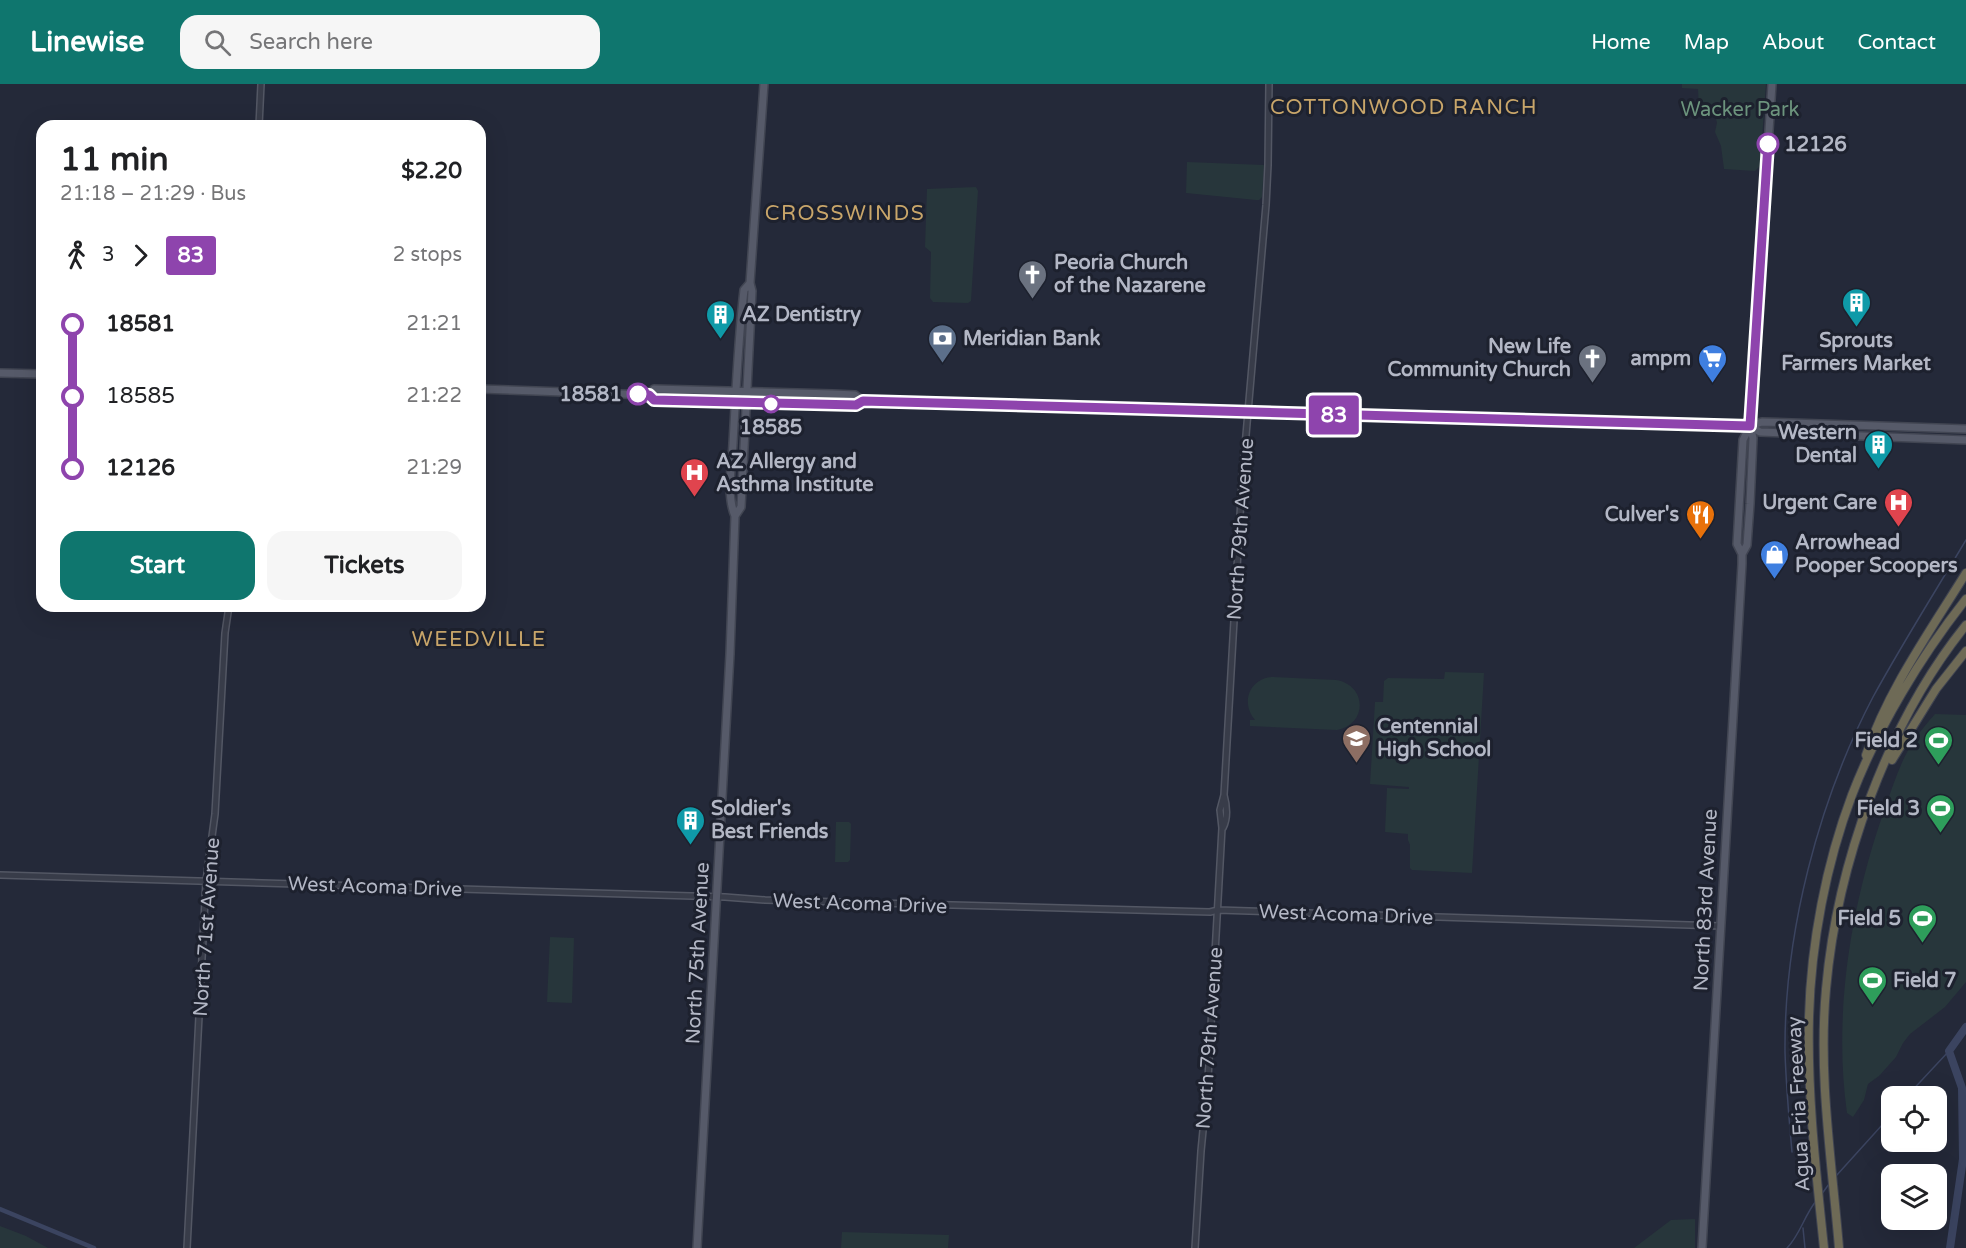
<!DOCTYPE html>
<meta charset="utf-8">
<style>
body{margin:0;font-family:"Varela Round",sans-serif;background:#f6f6f6;color:#202124;height:100vh;display:flex;flex-direction:column;font-size:22px;white-space:nowrap}
*{box-sizing:border-box;margin:0}
p{font-size:20px;color:#757577}
.icon{flex:none;width:33px;height:33px;fill:none;stroke:currentColor;stroke-width:2;stroke-linecap:round;stroke-linejoin:round}
.map{position:relative;flex:1;overflow:hidden}
.details{position:absolute;left:36px;top:36px;width:450px;height:492px;display:flex;flex-direction:column;background:#fff;border-radius:18px;box-shadow:0 6px 24px #0002}
.details>*{flex:none}
.badge{padding:0 12px;border-radius:4px;font-size:21px;line-height:39px}
.tools{position:absolute;left:1881px;top:1002px;display:grid;gap:12px}
.tools a{display:grid;place-items:center;width:66px;height:66px;border-radius:12px;background:#fff;box-shadow:0 6px 24px #0002;font-size:30px}
.map>.badge{position:absolute;translate:-50% -50%;box-shadow:0 0 0 3px #fff}
.legs{display:flex;align-items:center;gap:9px;height:66px;padding:0 24px;font-size:20px}
.legs p{margin-inline-start:auto}
.overview{display:flex;align-items:center;justify-content:space-between;height:102px;padding:0 24px}
h1{font-size:33px;font-weight:700;line-height:45px}
.cta{display:flex;gap:12px;margin-top:auto;padding:12px 24px}
.cta a{flex:1;height:69px;border-radius:18px;background:#0f766e;color:#fff;font-size:24px;font-weight:700;line-height:69px;text-align:center}
.cta a+a{background:#f6f6f6;color:#202124}
ul{padding:0 24px;list-style:none}
li{display:flex;align-items:center;gap:21px;height:72px;font-size:22px}
li i{display:grid;place-items:center;width:9px;height:100%;margin:0 8px;background:currentColor}
li i::after{content:'';width:15px;height:15px;margin:-8px;border:4px solid;border-radius:50%;background:#fff}
li p{margin-inline-start:auto}
li:first-child i{background:linear-gradient(#0000 50%,currentColor 0)}
li:last-child i{background:linear-gradient(currentColor 50%,#0000 0)}
header{display:flex;align-items:center;gap:36px;box-sizing:border-box;height:84px;padding:0 30px;background:#0f766e;color:#fff}
header strong{font-size:28px}
nav{display:flex;gap:33px;margin-inline-start:auto;font-size:21px}
.search{width:420px;height:54px;background:#f6f6f6;display:flex;align-items:center;gap:15px;box-sizing:border-box;padding:0 21px;border-radius:18px;color:#757577;font-size:22px}
.map>svg:first-child{display:block}
.green{fill:#27363b}
.lines{fill:none;stroke-linecap:round;stroke-linejoin:round}
.stream{stroke:#3b4460;stroke-width:1.5}
.canal{stroke:#3b4460;stroke-width:4.5}
.river{stroke:#3b4460;stroke-width:8}
.minor-casing{stroke:#535764;stroke-width:8}
.major-casing{stroke:#414552;stroke-width:10}
.highway-casing{stroke:#404451;stroke-width:10}
.minor{stroke:#383c49;stroke-width:5}
.major{stroke:#565a69;stroke-width:7}
.highway{stroke:#6e6a56;stroke-width:8}
.line-1-casing{stroke:#fff;stroke-width:14}
.line-1{stroke:#8e44ad;stroke-width:9}
.stop-1-dot{fill:#fff;stroke:#8e44ad;stroke-width:3}
.labels{text-anchor:middle;stroke-width:6;stroke-linejoin:round;paint-order:stroke}
.park-label{font-size:20px;fill:#6c947d;stroke:#1d212e}
.stop-label{font-size:20px;font-weight:bold;fill:#b3b7c5;stroke:#1d212e;text-anchor:start}
.poi-label{font-size:20px;font-weight:bold;fill:#b3b7c5;stroke:#1d212e;text-anchor:start}
.street-label{font-size:20px;fill:#b3b7c5;stroke:#1d212e}
.neighbourhood-label{font-size:21px;letter-spacing:1.5px;fill:#c9a66a;stroke:#1d212e}
</style>
<header>
<strong>Linewise</strong>
<div class="search"><svg class="icon" aria-label="search" viewBox="0 0 24 24"><circle cx="10" cy="10" r="6"/><path d="M15 15l6 6"/></svg>Search here</div>
<nav><a>Home</a><a>Map</a><a>About</a><a>Contact</a></nav>
</header>
<div class="map">
<svg width="1966" height="1164" viewBox="0 0 1966 1164">
<rect width="100%" height="100%" fill="#242939"/>
<path class="green" d="M1682 0H1766L1760 82 1755 87 1724 85 1721 62 1715 48 1717 39 1714 25 1699 26 1698 5 1682 4Z
M1187 78 1264 81 1262 113 1259 116H1256L1186 109Z
M976 103 978 107 971 217 968 219 933 218 930 214 931 168 925 163 927 105Z
M1445 588 1484 589 1472 789 1412 786 1410 784V761L1408 756V750L1385 748 1387 704 1409 705V703L1370 700 1375 618H1383L1384 597 1388 594 1444 595Z
M1273 593 1336 596C1367 601 1368 640 1337 646L1250 642V636H1255C1240 618 1250 594 1273 593Z
M1935 630 1966 631V898L1945 923 1910 950 1903 959 1896 973 1879 992 1868 1000 1864 1016 1853 1033 1847 1029C1833 929 1851 821 1884 727 1893 702 1900 677 1915 655 1921 646 1928 638 1935 630Z
M836 738H849L851 740 850 776 848 778H835Z
M550 853 574 854 572 919 547 918Z
M1695 1135V1164H1634L1671 1136Z
M0 1142 26 1152 48 1164H0Z
M842 1148 949 1151 948 1164H841Z"/>
<g class="lines">
<path class="stream" d="M1907 1012 1949 967
M1792 1068C1789 1035 1786 1001 1785 968 1784 850 1818 718 1873 613 1902 560 1935 508 1966 456
M1836 1092 1892 1030
M1821 1111 1829 1100
M1803 1144 1805 1164
M1787 1164C1800 1151 1804 1132 1816 1117"/>
<path class="canal" d="M0 1125 94 1164"/>
<path class="river" d="M1950 1164 1963 1075 1962 1004 1949 967 1966 943"/>
<defs>
<path id="minor" d="M259 42 261 0
M1223 744C1228 734 1227 722 1224 711
M0 791 725 813 765 816 1210 828 1218 826 1721 842
M187 1164 206 797 215 730 225 549 229 522
M1195 1164 1201 1067 1208 995 1222 744 1220 726 1224 711 1242 397 1266 121 1268 81 1269 0"/>
<path id="major" d="M0 289 42 290
M480 305 649 311 654 316 856 321 863 317 1750 342 1762 338 1966 345
M649 311 654 305 833 310 855 311 863 317
M1750 342 1760 348 1966 356
M735 432 741 423 752 207 750 199 764 0
M1742 470 1737 460 1743 356 1750 342
M697 1164 730 570 735 432C726 411 732 381 733 359 736 308 738 257 744 206L750 199
M1702 1164 1742 480V470L1747 461 1750 420 1753 354 1750 342 1772 0"/>
<path id="highway" d="M1866 671C1888 606 1930 547 1966 489
M1892 676 1936 605 1966 567
M1824 1164C1816 1087 1807 1010 1809 933 1811 859 1826 780 1852 711 1878 643 1921 572 1966 515
M1839 1164C1832 1078 1818 992 1826 905 1837 780 1887 639 1966 541"/>
</defs>
<use href="#minor" class="minor-casing"/>
<use href="#major" class="major-casing"/>
<use href="#highway" class="highway-casing"/>
<use href="#minor" class="minor"/>
<use href="#major" class="major"/>
<use href="#highway" class="highway"/>
</g>
<g class="lines">
<defs>
<path id="line-1" d="M638 310 649 311 654 316 856 321 863 317 1750 342 1768 60"/>
</defs>
<use href="#line-1" class="line-1-casing"/>
<use href="#line-1" class="line-1"/>
</g>
<defs>
<symbol id="church-pin" viewBox="-11 -11 22 30"><path d="M0 17L-7.5 6A9.5 9.5 0 1 1 7.5 6Z" fill="#6b7280" stroke="#1d212e"/><path d="M-1.2-6h2.4v3.5h3.3v2.4h-3.3V6h-2.4V-.1h-3.3v-2.4h3.3Z" fill="#fff"/></symbol>
<symbol id="building-pin" viewBox="-11 -11 22 30"><path d="M0 17L-7.5 6A9.5 9.5 0 1 1 7.5 6Z" fill="#0f9aa8" stroke="#1d212e"/><path d="M-4-6H4V6H1V3H-1V6H-4ZM-2.5-4.3h1.7v1.8h-1.7ZM.8-4.3h1.7v1.8H.8ZM-2.5-1h1.7V.8h-1.7ZM.8-1h1.7V.8H.8Z" fill="#fff"/></symbol>
<symbol id="bank-pin" viewBox="-11 -11 22 30"><path d="M0 17L-7.5 6A9.5 9.5 0 1 1 7.5 6Z" fill="#5c6f8a" stroke="#1d212e"/><path d="M-6-4H6V4H-6ZM0-2.3a2.3 2.3 0 1 0 0 4.6a2.3 2.3 0 1 0 0-4.6Z" fill="#fff"/></symbol>
<symbol id="supermarket-pin" viewBox="-11 -11 22 30"><path d="M0 17L-7.5 6A9.5 9.5 0 1 1 7.5 6Z" fill="#3f7fe0" stroke="#1d212e"/><path d="M-6-5.5h2.5l.6 2H6L4.5 2H-2.5L-4.4-4H-6ZM-1.5 3.2a1.3 1.3 0 1 0 .1 0ZM3 3.2a1.3 1.3 0 1 0 .1 0Z" fill="#fff"/></symbol>
<symbol id="hospital-pin" viewBox="-11 -11 22 30"><path d="M0 17L-7.5 6A9.5 9.5 0 1 1 7.5 6Z" fill="#e0444e" stroke="#1d212e"/><path d="M-5-5h3v3.5h4V-5h3V5h-3V1.5h-4V5h-3Z" fill="#fff"/></symbol>
<symbol id="restaurant-pin" viewBox="-11 -11 22 30"><path d="M0 17L-7.5 6A9.5 9.5 0 1 1 7.5 6Z" fill="#e8710a" stroke="#1d212e"/><path d="M-5-6h1v4h1v-4h1v4h1v-4h1v5L-1.5 .5V6h-2V.5L-5-1ZM5-6V6H3V1.5H1.5Q1.5-4 5-6Z" fill="#fff"/></symbol>
<symbol id="shop-pin" viewBox="-11 -11 22 30"><path d="M0 17L-7.5 6A9.5 9.5 0 1 1 7.5 6Z" fill="#3f7fe0" stroke="#1d212e"/><path d="M-5-2.5h2.3a2.7 3.5 0 0 1 5.4 0H5L5.5 6h-11ZM-1.5-2.5h3a1.5 2.3 0 0 0-3 0Z" fill="#fff"/></symbol>
<symbol id="school-pin" viewBox="-11 -11 22 30"><path d="M0 17L-7.5 6A9.5 9.5 0 1 1 7.5 6Z" fill="#8d6e63" stroke="#1d212e"/><path d="M0-5L7-2L0 1L-7-2ZM-4 1L0 2.5L4 1V4Q0 6-4 4Z" fill="#fff"/></symbol>
<symbol id="stadium-pin" viewBox="-11 -11 22 30"><path d="M0 17L-7.5 6A9.5 9.5 0 1 1 7.5 6Z" fill="#2e9e5b" stroke="#1d212e"/><path d="M0-5a6.5 5 0 1 0 0 10a6.5 5 0 1 0 0-10ZM-3.5-1.8h7v3.6h-7Z" fill="#fff"/></symbol>
</defs>
<g fill-rule="evenodd">
<use href="#church-pin" x="1016" y="174" width="33" height="45"/>
<use href="#building-pin" x="1840" y="202" width="33" height="45"/>
<use href="#building-pin" x="704" y="214" width="33" height="45"/>
<use href="#bank-pin" x="926" y="238" width="33" height="45"/>
<use href="#church-pin" x="1576" y="258" width="33" height="45"/>
<use href="#supermarket-pin" x="1696" y="258" width="33" height="45"/>
<use href="#building-pin" x="1862" y="344" width="33" height="45"/>
<use href="#hospital-pin" x="678" y="372" width="33" height="45"/>
<use href="#hospital-pin" x="1882" y="402" width="33" height="45"/>
<use href="#restaurant-pin" x="1684" y="414" width="33" height="45"/>
<use href="#shop-pin" x="1758" y="454" width="33" height="45"/>
<use href="#school-pin" x="1340" y="638" width="33" height="45"/>
<use href="#stadium-pin" x="1922" y="640" width="33" height="45"/>
<use href="#stadium-pin" x="1924" y="708" width="33" height="45"/>
<use href="#building-pin" x="674" y="720" width="33" height="45"/>
<use href="#stadium-pin" x="1906" y="818" width="33" height="45"/>
<use href="#stadium-pin" x="1856" y="880" width="33" height="45"/>
</g>
<g class="stop-1-dot">
<circle cx="1768" cy="60" r="10"/>
<circle cx="638" cy="310" r="10"/>
<circle cx="771" cy="320" r="8"/>
</g>
<g class="labels">
<g class="park-label">
<text x="1740" y="32">Wacker Park</text>
</g>
<g class="stop-label">
<text x="1784" y="67">12126</text>
<text x="622" y="317" text-anchor="end">18581</text>
<text x="771" y="350" text-anchor="middle">18585</text>
</g>
<g class="poi-label">
<text x="1054" y="185">Peoria Church<tspan x="1054" dy="23">of the Nazarene</tspan></text>
<text x="742" y="237">AZ Dentistry</text>
<text x="963" y="261">Meridian Bank</text>
<text x="1856" y="263" text-anchor="middle">Sprouts<tspan x="1856" dy="23">Farmers Market</tspan></text>
<text x="1571" y="269" text-anchor="end">New Life<tspan x="1571" dy="23">Community Church</tspan></text>
<text x="1691" y="281" text-anchor="end">ampm</text>
<text x="1857" y="355" text-anchor="end">Western<tspan x="1857" dy="23">Dental</tspan></text>
<text x="716" y="384">AZ Allergy and<tspan x="716" dy="23">Asthma Institute</tspan></text>
<text x="1877" y="425" text-anchor="end">Urgent Care</text>
<text x="1679" y="437" text-anchor="end">Culver's</text>
<text x="1795" y="465">Arrowhead<tspan x="1795" dy="23">Pooper Scoopers</tspan></text>
<text x="1377" y="649">Centennial<tspan x="1377" dy="23">High School</tspan></text>
<text x="1918" y="663" text-anchor="end">Field 2</text>
<text x="711" y="731">Soldier's<tspan x="711" dy="23">Best Friends</tspan></text>
<text x="1920" y="731" text-anchor="end">Field 3</text>
<text x="1901" y="841" text-anchor="end">Field 5</text>
<text x="1893" y="903">Field 7</text>
</g>
<g class="street-label">
<text transform="translate(1240 445) rotate(-86)" y="7">North 79th Avenue</text>
<text transform="translate(375 802) rotate(2)" y="7">West Acoma Drive</text>
<text transform="translate(1705 816) rotate(-87)" y="7">North 83rd Avenue</text>
<text transform="translate(860 819) rotate(2)" y="7">West Acoma Drive</text>
<text transform="translate(1346 830) rotate(2)" y="7">West Acoma Drive</text>
<text transform="translate(206 843) rotate(-86)" y="7">North 71st Avenue</text>
<text transform="translate(697 869) rotate(-87)" y="7">North 75th Avenue</text>
<text transform="translate(1209 954) rotate(-86)" y="7">North 79th Avenue</text>
<text transform="translate(1798 1020) rotate(-93)" y="7">Agua Fria Freeway</text>
</g>
<g class="neighbourhood-label">
<text x="1404" y="30">COTTONWOOD RANCH</text>
<text x="845" y="136">CROSSWINDS</text>
<text x="479" y="562">WEEDVILLE</text>
</g>
</g>
</svg>
<div class="tools">
<a><svg class="icon" aria-label="locate" viewBox="0 0 24 24"><circle cx="12" cy="12" r="6"/><path d="M12 2v4M12 18v4M2 12h4M18 12h4"/></svg></a>
<a><svg class="icon" aria-label="layers" viewBox="0 0 24 24"><path d="M12 4l9 5-9 5-9-5zM3 14l9 5 9-5"/></svg></a>
</div>
<b class="badge" style="left:1334px;top:331px;background:#8e44ad;color:#fff">83</b>
<section class="details">
<div class="overview"><div><h1>11 min</h1><p>21:18 – 21:29 · Bus</p></div><b>$2.20</b></div>
<div class="legs"><svg class="icon" aria-label="walk" viewBox="0 0 24 24"><circle cx="13" cy="4" r="2"/><path d="M13 8l-2 6 4 7M11 14l-3 7M7 12l3-4h3l4 4"/></svg>3<svg class="icon" aria-label="forward" viewBox="0 0 24 24"><path d="M9 5l7 7-7 7"/></svg><b class="badge" style="background:#8e44ad;color:#fff">83</b><p>2 stops</p></div>
<ul>
<li><i style="color:#8e44ad"></i><b>18581</b><p>21:21</p></li>
<li><i style="color:#8e44ad"></i><span>18585</span><p>21:22</p></li>
<li><i style="color:#8e44ad"></i><b>12126</b><p>21:29</p></li>
</ul>
<div class="cta"><a>Start</a><a>Tickets</a></div>
</section>
</div>
